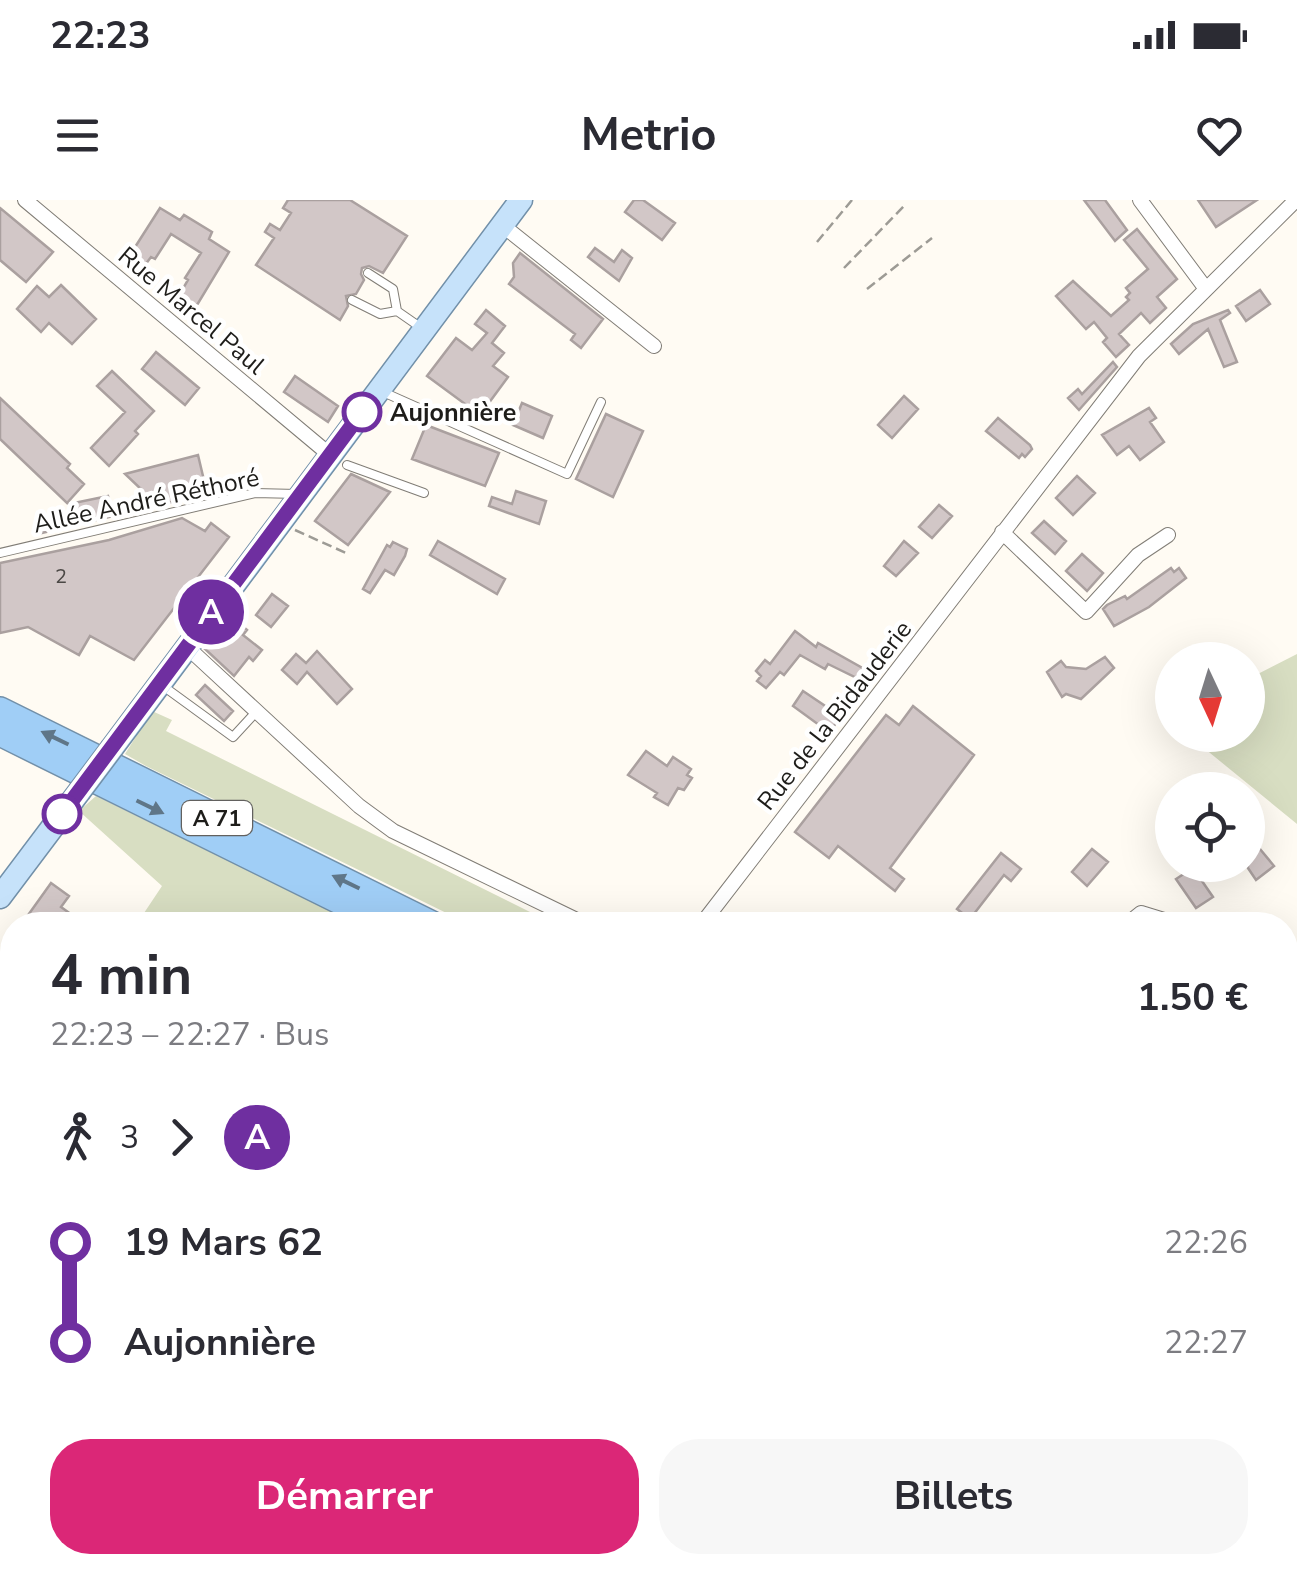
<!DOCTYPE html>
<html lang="fr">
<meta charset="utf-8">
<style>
body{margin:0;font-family:"Nunito Sans",sans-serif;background:#f7f7f7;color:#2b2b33;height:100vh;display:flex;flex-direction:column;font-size:38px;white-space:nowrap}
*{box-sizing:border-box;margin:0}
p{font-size:32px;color:#7c7c81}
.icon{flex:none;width:55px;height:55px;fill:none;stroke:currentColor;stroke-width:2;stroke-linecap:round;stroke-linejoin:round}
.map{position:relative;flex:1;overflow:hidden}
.side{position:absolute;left:0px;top:712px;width:1298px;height:662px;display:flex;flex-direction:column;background:#fff;border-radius:40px 40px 0 0;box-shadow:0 10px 40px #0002}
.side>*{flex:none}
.badge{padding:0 20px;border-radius:32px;font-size:35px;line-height:65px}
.needle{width:65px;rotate:176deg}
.controls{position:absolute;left:1155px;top:442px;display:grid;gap:20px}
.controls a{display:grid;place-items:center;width:110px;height:110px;border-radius:50%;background:#fff;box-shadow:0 10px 40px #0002;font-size:50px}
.map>.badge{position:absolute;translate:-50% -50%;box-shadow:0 0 0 5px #fff}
.legs{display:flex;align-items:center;gap:15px;height:110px;padding:0 50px;font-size:32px}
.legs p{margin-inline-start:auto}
.headline{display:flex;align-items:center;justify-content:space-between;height:170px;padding:0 50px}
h1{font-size:55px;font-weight:700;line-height:75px}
.button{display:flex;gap:20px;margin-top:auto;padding:20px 50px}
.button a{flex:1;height:115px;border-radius:40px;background:#db2777;color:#fff;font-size:40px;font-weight:700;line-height:115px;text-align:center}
.button a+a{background:#f7f7f7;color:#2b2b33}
ul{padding:0 50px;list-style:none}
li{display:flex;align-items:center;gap:35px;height:100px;font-size:38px}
li i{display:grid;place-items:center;width:15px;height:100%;margin:0 12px;background:currentColor}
li i::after{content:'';width:25px;height:25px;margin:-12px;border:8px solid;border-radius:50%;background:#fff}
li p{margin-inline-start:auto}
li:first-child i{background:linear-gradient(#0000 50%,currentColor 0)}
li:last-child i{background:linear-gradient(currentColor 50%,#0000 0)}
.status{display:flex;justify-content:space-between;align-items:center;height:70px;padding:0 50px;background:#fff;direction:ltr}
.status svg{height:28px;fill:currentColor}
header{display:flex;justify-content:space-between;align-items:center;height:130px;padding:0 50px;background:#fff;font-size:45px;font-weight:700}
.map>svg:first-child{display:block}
.green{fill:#d8dec2}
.building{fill:#d2c7c7;stroke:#aaa09f;stroke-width:2.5}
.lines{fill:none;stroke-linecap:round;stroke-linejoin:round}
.lane-casing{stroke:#817d76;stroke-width:10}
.street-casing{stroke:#817d76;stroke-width:16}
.primary-casing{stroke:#7290a9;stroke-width:25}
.highway-casing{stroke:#7290a9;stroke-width:28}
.path{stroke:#9d9b95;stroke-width:2.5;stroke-dasharray:10 5;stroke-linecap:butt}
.lane{stroke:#fff;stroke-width:8}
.street{stroke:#fff;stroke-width:14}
.primary{stroke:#c6e2fa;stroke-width:22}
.highway{stroke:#a0cef6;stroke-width:25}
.primary-bridge-casing{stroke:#7290a9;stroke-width:25;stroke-linecap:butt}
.primary-bridge{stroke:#c6e2fa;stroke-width:22}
.oneway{fill:#5f7688}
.line-1-casing{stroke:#fff;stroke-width:22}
.line-1{stroke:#6f2fa0;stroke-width:15}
.stop-1-dot{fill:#fff;stroke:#6f2fa0;stroke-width:5}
.labels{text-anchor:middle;stroke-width:9;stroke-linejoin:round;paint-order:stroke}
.number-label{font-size:20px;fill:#4b4845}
.shield{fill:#fff;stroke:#62615f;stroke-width:2.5}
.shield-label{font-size:22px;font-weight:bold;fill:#1e1d1a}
.street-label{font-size:25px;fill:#1e1d1a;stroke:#fff}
.stop-label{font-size:25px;font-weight:bold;fill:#1e1d1a;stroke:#fff;text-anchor:start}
</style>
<div class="status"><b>22:23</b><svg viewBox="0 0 49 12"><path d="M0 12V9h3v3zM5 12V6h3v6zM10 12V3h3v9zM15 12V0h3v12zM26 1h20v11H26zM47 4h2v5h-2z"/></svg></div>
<header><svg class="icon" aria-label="menu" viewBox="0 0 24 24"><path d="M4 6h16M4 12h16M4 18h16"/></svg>Metrio<svg class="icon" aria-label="heart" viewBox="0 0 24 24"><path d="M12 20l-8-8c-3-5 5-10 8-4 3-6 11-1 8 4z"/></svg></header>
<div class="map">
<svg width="1297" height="1373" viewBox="0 0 1297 1373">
<rect width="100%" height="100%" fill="#fffbf3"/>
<path class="green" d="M1297 454V624L1188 535H1248V479Z
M152 511 172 520 166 531 556 725H471L146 566 125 554Z
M96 596 360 725H136L162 686 79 611Z
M12 904V1045L0 1036V913L5 915Z
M1297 937V1373H429L435 1362H1285V944Z"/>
<path class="building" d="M288 0H350L407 36 383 73 369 66 362 68 361 74 364 80 356 94 346 96 348 106 340 120 256 65 274 38 265 32 270 24 280 30 291 13 283 8Z
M634 0H643L675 23 662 40 625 12Z
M1084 0H1105L1127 30 1115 41Z
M1198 0H1257L1216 27Z
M0 8 53 52 26 82 0 60Z
M160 8 180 20 184 15 212 32 209 39 229 52 191 115 174 104 188 80 185 78 201 53 171 34 155 59 151 57 145 65 130 55Z
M1137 29 1177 79 1157 97 1166 108 1150 123 1141 113 1119 134 1129 145 1116 157 1103 142 1107 138 1094 122 1086 129 1056 96 1073 81 1111 116 1129 100 1126 97 1130 93 1126 88 1148 69 1124 40Z
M595 48 614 62 622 50 632 58 619 81 588 57Z
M520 53 603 119 581 148 571 140 575 134 509 84 514 77 513 63Z
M61 85 96 119 72 144 49 123 41 132 17 109 37 86 49 97Z
M1260 90 1270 104 1246 121 1236 106Z
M486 110 505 126 492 143 504 153 493 166 508 177 480 215 427 176 456 138 472 150 487 133 475 124Z
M1228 110 1230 113 1220 120 1237 162 1224 167 1208 129 1179 154 1171 144 1193 124Z
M156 152 199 188 185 205 142 169Z
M1113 162 1117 167 1079 210 1068 198 1078 189 1082 194Z
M112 171 154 211 135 231 138 234 109 266 91 248 125 212 97 186Z
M295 176 338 206 328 222 284 192Z
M904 196 918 209 892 238 878 225Z
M0 198 70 264 67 268 84 284 67 303 0 239Z
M522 203 552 216 543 238 513 225Z
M1149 208 1156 218 1150 222 1164 242 1140 260 1129 246 1117 255 1102 235Z
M606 214 643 231 613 297 576 279Z
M998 218 1030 245 1032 249 1025 257 1022 254 1019 258 986 231Z
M426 225 499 253 485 286 412 259Z
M198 255 207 293 160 305 163 307 147 308 142 290 125 274Z
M351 274 390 292 348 345 315 321Z
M1077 276 1095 293 1073 315 1056 298Z
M516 291 546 301 539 324 489 306 492 297 512 304Z
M108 296 113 316 42 333 40 320 76 312 69 304Z
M939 305 952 316 932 338 919 327Z
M182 318 205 331 211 323 229 337 134 460 90 436 79 455 28 427 0 433V363L109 340Z
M1044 321 1066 341 1055 354 1032 333Z
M438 341 505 379 497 394 430 355Z
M904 341 918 353 896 376 884 366Z
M393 342 407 349 405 356 394 375 385 370 370 393 363 389 387 345 390 347Z
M1082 354 1103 373 1087 391 1066 371Z
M1171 368 1174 372 1179 368 1186 378 1149 407 1114 426 1103 409 1107 405 1125 396 1127 399Z
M272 394 288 406 271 427 256 415Z
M234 419 247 430 243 435 262 450 253 461 249 457 234 476 205 449Z
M795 431 816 447 818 443 866 470 861 480 828 464 825 469 800 455 784 475 780 472 766 488 757 481 761 476 756 471 765 460 770 464Z
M317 451 352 489 337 504 307 472 297 484 282 470 296 454 306 463Z
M1105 457 1114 468 1081 499 1066 494 1062 497 1047 472 1061 461 1066 467 1086 469Z
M205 485 233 511 224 521 196 495Z
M803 491 840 516 830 533 793 506Z
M913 506 974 555 890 668 904 679 895 691 838 646 829 658 795 632 886 515 899 525Z
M646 551 667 566 673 557 691 569 687 575 692 578 684 590 678 588 668 605 654 597 657 593 628 575Z
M1255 643 1274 666 1256 680 1248 668V648Z
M1092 649 1108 662 1087 686 1072 672Z
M1001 653 1021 669 1011 681 1004 675 970 719 957 709Z
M1193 668 1213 697 1196 708 1176 679Z
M51 683 69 696 61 707 86 725H21Z
M12 1362H48L62 1373H13L0 1363Z
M216 1362H340L356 1373H231Z"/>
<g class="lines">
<defs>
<path id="lane" d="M368 73 393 89 397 111
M352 100 380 114 397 111 420 127
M383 192 567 274 601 202
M347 265 424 293
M0 353 255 293 297 294
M163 486 233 537 256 512"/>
<path id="street" d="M25 0 330 255
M1140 0 1206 89
M502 25 654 146
M1002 332 1086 412 1138 355 1168 335
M186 446 359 606 393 631 587 725
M701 725 1139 156 1296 0
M1126 725 1141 713 1180 725
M1285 757 1297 760
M1285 925 1297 918
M0 1051 12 1060
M1285 1135 1297 1113
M0 1288 12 1297
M99 1362 113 1373
M405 1373 406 1362
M1148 1373 1154 1362"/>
<path id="primary" d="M112 548 521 0
M0 697 79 592"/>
<path id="highway" d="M0 510 434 725
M0 533 388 725
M1285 1146 1297 1152
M1285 1166 1297 1172"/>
</defs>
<use href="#lane" class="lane-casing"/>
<use href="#street" class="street-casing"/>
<use href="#primary" class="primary-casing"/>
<use href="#highway" class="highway-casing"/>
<path class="path" d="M817 42 852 0
M844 68 904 6
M867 89 932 38
M295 330 346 353"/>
<use href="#lane" class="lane"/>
<use href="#street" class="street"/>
<use href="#primary" class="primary"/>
<use href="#highway" class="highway"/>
<defs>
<path id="primary-bridge" d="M79 592 112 548"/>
</defs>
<use href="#primary-bridge" class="primary-bridge-casing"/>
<use href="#primary-bridge" class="primary-bridge"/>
</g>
<defs><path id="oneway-solid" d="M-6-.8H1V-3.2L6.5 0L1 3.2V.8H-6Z" transform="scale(2.5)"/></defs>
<g class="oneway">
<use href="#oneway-solid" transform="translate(55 538) rotate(-154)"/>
<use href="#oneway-solid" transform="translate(150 607) rotate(26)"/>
<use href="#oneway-solid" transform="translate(346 682) rotate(-154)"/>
</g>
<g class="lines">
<defs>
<path id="line-1" d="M62 614 362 212"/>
</defs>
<use href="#line-1" class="line-1-casing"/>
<use href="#line-1" class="line-1"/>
</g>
<g class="stop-1-dot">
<circle cx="362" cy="212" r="18"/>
<circle cx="62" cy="614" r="18"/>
</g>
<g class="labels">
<g class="number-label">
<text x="61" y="383">2</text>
</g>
<rect class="shield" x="182" y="601" width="70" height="34" rx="8"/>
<g class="shield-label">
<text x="217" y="626">A 71</text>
</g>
<g class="street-label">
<text transform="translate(192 110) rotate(40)" y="9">Rue Marcel Paul</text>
<text transform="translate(146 300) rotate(-12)" y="9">Allée André Réthoré</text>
<text transform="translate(834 515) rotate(-52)" y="9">Rue de la Bidauderie</text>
</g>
<g class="stop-label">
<text x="390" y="221">Aujonnière</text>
</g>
</g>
</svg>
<div class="controls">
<a><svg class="needle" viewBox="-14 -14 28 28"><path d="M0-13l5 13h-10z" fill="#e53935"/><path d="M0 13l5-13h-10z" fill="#7c7c81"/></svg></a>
<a><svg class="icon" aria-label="locate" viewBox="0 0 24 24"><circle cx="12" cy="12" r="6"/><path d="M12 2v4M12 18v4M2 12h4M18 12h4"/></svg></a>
</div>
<b class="badge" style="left:211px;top:412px;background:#6f2fa0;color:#fff">A</b>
<section class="side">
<div class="headline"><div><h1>4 min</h1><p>22:23 – 22:27 · Bus</p></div><b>1.50 €</b></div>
<div class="legs"><svg class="icon" aria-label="walk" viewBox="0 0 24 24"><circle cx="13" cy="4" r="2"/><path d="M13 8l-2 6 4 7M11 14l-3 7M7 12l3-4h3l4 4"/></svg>3<svg class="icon" aria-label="forward" viewBox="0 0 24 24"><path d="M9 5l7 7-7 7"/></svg><b class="badge" style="background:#6f2fa0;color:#fff">A</b></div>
<ul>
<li><i style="color:#6f2fa0"></i><b>19 Mars 62</b><p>22:26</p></li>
<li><i style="color:#6f2fa0"></i><b>Aujonnière</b><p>22:27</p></li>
</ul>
<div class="button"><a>Démarrer</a><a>Billets</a></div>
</section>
</div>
